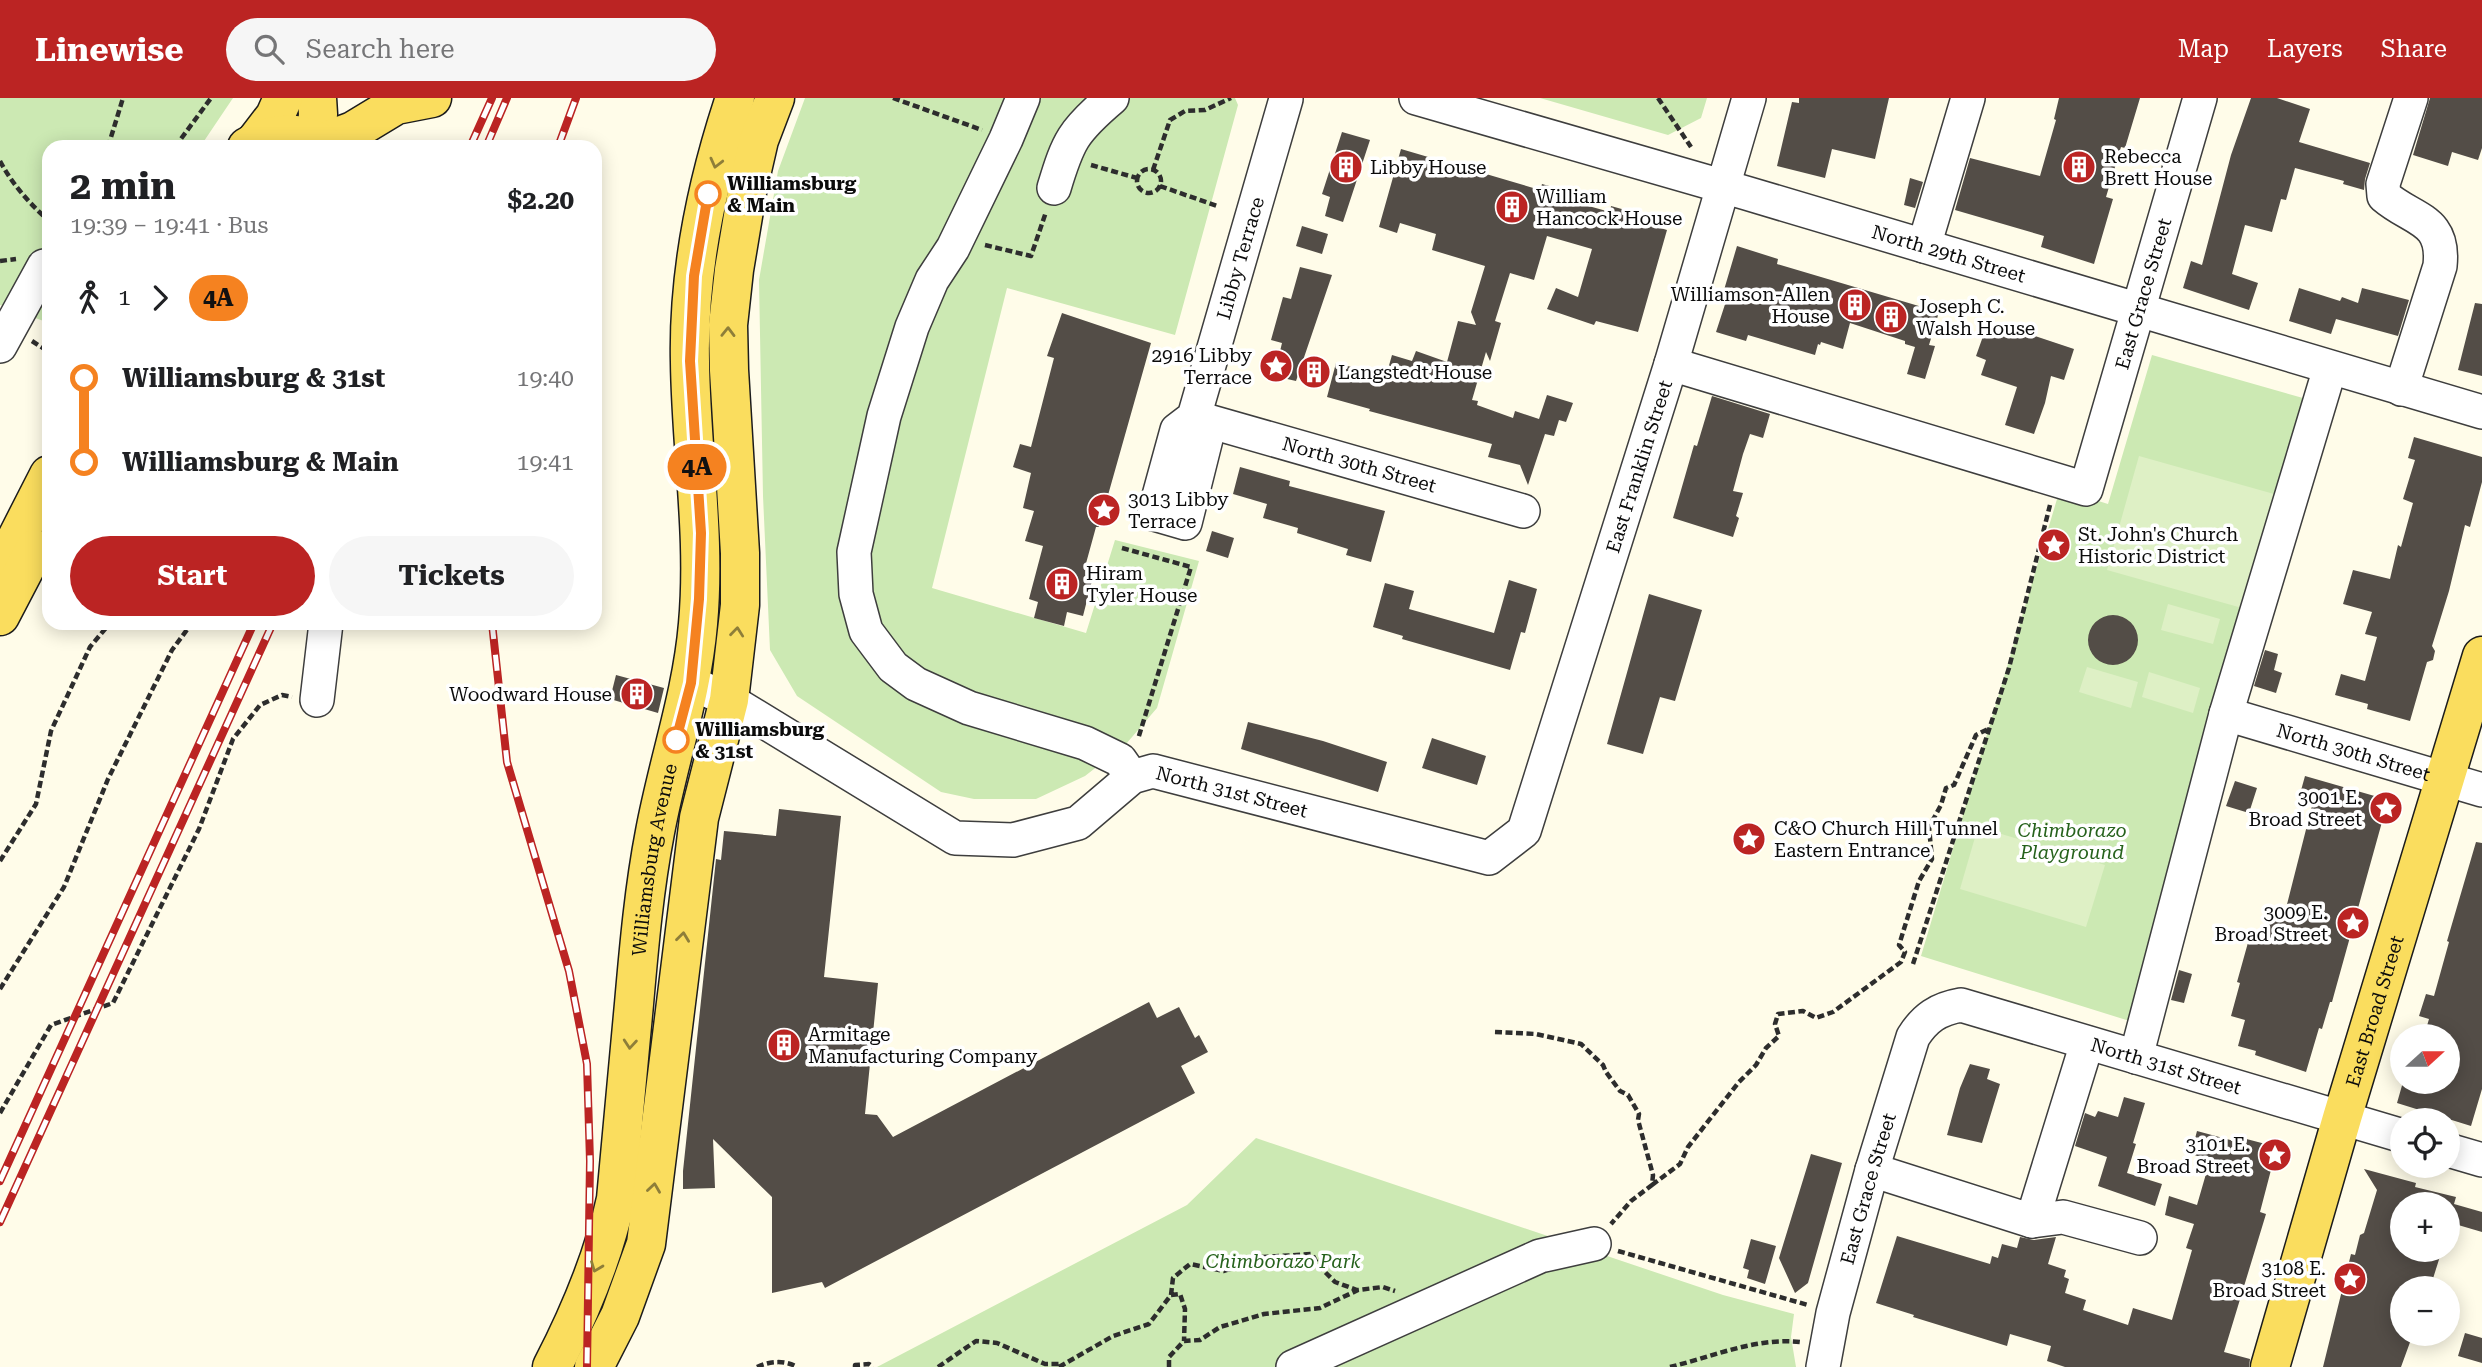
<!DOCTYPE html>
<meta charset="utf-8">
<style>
body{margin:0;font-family:"Roboto Serif",serif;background:#f6f6f6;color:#202124;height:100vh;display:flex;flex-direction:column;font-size:26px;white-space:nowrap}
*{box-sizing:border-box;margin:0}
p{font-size:23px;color:#757577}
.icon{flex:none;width:38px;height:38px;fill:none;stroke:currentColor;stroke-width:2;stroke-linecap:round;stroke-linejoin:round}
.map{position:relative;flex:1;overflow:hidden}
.details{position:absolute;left:42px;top:42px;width:560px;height:490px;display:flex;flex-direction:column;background:#fff;border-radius:21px;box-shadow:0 4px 18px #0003}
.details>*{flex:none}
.badge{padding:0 14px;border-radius:23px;font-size:24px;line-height:46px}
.needle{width:46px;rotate:69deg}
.tools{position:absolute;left:2390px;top:926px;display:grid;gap:14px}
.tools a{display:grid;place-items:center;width:70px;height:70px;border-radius:50%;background:#fff;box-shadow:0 4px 18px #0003;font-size:35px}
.map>.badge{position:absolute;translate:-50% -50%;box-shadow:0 0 0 4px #fff}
.legs{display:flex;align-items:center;gap:10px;height:77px;padding:0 28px;font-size:23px}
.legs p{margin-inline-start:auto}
.overview{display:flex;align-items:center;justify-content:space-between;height:119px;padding:0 28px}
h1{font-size:38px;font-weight:700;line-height:52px}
.action{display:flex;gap:14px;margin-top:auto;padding:14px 28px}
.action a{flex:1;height:80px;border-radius:42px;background:#bb2423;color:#fff;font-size:28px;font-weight:700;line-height:80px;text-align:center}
.action a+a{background:#f6f6f6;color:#202124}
ul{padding:0 28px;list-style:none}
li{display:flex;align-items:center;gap:24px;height:84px;font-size:26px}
li i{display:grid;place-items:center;width:10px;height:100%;margin:0 9px;background:currentColor}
li i::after{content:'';width:18px;height:18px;margin:-9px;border:5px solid;border-radius:50%;background:#fff}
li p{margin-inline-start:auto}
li:first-child i{background:linear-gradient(#0000 50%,currentColor 0)}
li:last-child i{background:linear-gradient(currentColor 50%,#0000 0)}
header{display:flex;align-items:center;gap:42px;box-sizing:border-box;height:98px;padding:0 35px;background:#bb2423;color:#fff}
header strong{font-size:33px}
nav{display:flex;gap:38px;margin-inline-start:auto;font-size:24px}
.search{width:490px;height:63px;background:#f6f6f6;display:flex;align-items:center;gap:18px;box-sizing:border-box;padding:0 24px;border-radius:38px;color:#757577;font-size:26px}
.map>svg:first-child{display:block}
.green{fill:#cce9b3}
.pitch{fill:#def0c5}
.building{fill:#534d47}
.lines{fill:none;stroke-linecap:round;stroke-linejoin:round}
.minor-casing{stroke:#3e3e3e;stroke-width:36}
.major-casing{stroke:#1c1c1c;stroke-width:41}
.path{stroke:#2d2d2d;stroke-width:4.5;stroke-dasharray:7 3.5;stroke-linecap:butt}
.minor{stroke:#fff;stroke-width:33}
.major{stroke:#fadd5e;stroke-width:38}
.rail-casing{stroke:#bb2423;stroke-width:8}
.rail{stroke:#fff;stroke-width:5;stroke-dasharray:16;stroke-linecap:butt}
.oneway{stroke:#8e7e39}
.line-1-casing{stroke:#fff;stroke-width:16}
.line-1{stroke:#f58220;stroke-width:10}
.stop-1-dot{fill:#fff;stroke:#f58220;stroke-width:3.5}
.labels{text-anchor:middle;stroke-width:7;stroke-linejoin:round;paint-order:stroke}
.poi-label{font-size:19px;fill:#0b0b0b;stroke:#fff;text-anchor:start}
.stop-label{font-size:19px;font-weight:bold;fill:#0b0b0b;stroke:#fff;text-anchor:start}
.street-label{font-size:19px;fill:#0b0b0b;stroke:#fff}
.park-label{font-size:19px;font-style:italic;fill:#26621c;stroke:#fff}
</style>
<header>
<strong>Linewise</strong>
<div class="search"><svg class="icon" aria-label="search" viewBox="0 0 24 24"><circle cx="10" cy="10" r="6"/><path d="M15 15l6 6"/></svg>Search here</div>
<nav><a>Map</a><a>Layers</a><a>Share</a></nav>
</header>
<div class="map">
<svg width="2482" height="1269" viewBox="0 0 2482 1269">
<rect width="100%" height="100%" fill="#fffce9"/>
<path class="green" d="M0 0H233L200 49H49V225L0 207Z
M805 0H1235L1238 7 1175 237 1007 190 932 490 1086 535 1115 442 1199 463 1157 610 1126 646 1085 678 1036 701H974L941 694 797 598 770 552 763 398 759 182 778 73Z
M1540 0H1707L1701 20 1668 37Z
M2152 257 2310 302 2136 925 1921 858 2060 391 2108 406Z
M1256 1040 1723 1197 1794 1216 1791 1239 1796 1269H877L1187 1107Z"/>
<path class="pitch" d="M2139 358 2274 396 2242 510 2107 472Z
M2168 506 2220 521 2213 546 2161 532Z
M2087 569 2138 584 2131 610 2079 594Z
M2149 574 2200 590 2193 615 2142 599Z
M1978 729 2105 767 2086 829 1960 791Z"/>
<path class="building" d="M1799 0H1889L1875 61 1832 51 1825 80 1777 68 1792 4 1799 5Z
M2059 0H2140L2125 50 2121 49 2106 99 2113 101 2094 166 2041 149 2044 138 1955 112 1970 60 2040 78 2056 22 2054 21Z
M2251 0H2277L2310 11 2299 44 2370 65 2365 81 2364 92 2343 86 2344 83 2295 70 2286 102 2281 101 2272 134 2245 127 2232 176 2258 185 2249 212 2183 190 2191 163 2202 167 2231 57Z
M2430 0H2482V50L2478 62 2452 54 2448 68 2413 57Z
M1342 34 1370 42 1343 124 1325 118 1330 99 1322 96Z
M1401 51 1540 92 1542 86 1563 92 1560 100 1610 114 1611 108 1643 117 1641 124 1667 132 1638 234 1596 223 1594 227 1547 211 1556 190 1578 199 1592 151 1547 138 1534 182 1510 175 1495 223 1501 225 1490 263 1486 254 1472 302 1478 303 1477 307 1513 320 1515 313 1539 321 1547 297 1573 305 1566 324 1559 322 1554 338 1545 336 1528 387 1520 367 1488 359 1492 346 1369 313 1370 311 1327 299 1336 265 1386 278 1392 257 1412 263 1416 253 1447 264 1458 223 1476 227 1471 214 1485 168 1432 152 1436 136 1400 125 1397 135 1379 129Z
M1910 80 1923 84 1915 110 1904 107Z
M1302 128 1328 136 1322 156 1296 148Z
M1737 148 1778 161 1777 166 1939 214 1929 247 1935 248 1925 281 1907 276 1915 249 1905 246V243L1850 225 1843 251 1821 244 1820 247 1818 246 1815 257 1748 237 1746 243 1716 234 1729 194 1724 192Z
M1300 169 1332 177 1296 283 1274 278 1282 245 1271 242 1283 199 1291 201Z
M2299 190 2340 203 2342 199 2358 205 2362 190 2409 202 2398 238 2336 221 2331 236 2289 223Z
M2475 205 2482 206V278L2458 272Z
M1062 215 1151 245 1099 429H1096L1085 469 1095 471 1083 518 1067 514 1064 528 1034 520 1038 504 1029 501 1043 448 1025 443 1034 413 1023 410 1031 375 1013 369 1020 346 1031 349 1054 260 1047 258Z
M1987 227 2019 237 2020 233 2074 251 2064 282 2051 278 2045 305 2034 336 2005 327 2017 289 1981 277 1986 262 1976 258Z
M1712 298 1770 316 1763 340 1750 336 1743 356 1733 393 1743 395 1736 418 1739 420 1733 439 1673 420 1694 347 1697 348Z
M2414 339 2482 359V384L2470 429 2465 427 2449 493 2432 548 2435 553 2433 562 2427 564 2410 623 2367 611 2368 606 2335 597 2341 576 2365 583 2377 539 2365 536 2372 514 2343 506 2353 472 2390 481 2398 447 2401 449 2413 405 2403 401 2415 362 2408 360Z
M1240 369 1290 383 1289 388 1385 413 1371 464 1346 457 1348 451 1297 435 1298 430 1263 420 1267 406 1233 396Z
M1212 433 1234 440 1228 460 1206 453Z
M1509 482 1537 491 1525 535 1521 534 1510 572 1402 541 1403 538 1373 529 1385 485 1414 493 1409 511 1494 535Z
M1649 496 1702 512 1675 603 1660 599 1643 656 1607 646Z
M2088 542a25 25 0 1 1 50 0a25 25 0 1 1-50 0Z
M2265 552 2278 556 2274 572 2282 575 2276 595 2254 588Z
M616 577 664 590 658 615 610 601Z
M1248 624 1323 643 1387 664 1378 694 1241 651Z
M1432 640 1486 658 1477 687 1422 670Z
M2305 678 2385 701 2384 706H2387L2335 893 2332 904H2330L2322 931 2319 930 2306 974 2255 957 2256 953 2238 948 2245 922 2231 918 2240 885 2237 884 2249 841 2262 844 2270 818 2283 822 2314 700 2300 696Z
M2235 683 2257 690 2249 715 2226 708Z
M779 711 841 718 824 879 878 885 865 1016 877 1017 893 1039 1149 904 1157 920 1179 909 1195 940 1199 937 1208 954 1181 968 1195 995 825 1190 822 1184 772 1195V1099L713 1041 715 1090 683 1091V1073L716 761 721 762 724 733 776 738Z
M2476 744 2482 745V991L2471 1028 2397 1005 2403 984H2448V938H2424L2429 921 2419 918 2426 896 2434 898 2449 844 2447 843Z
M2179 872 2192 876 2184 905 2171 902Z
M1970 966 1990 971 1987 981 2000 986 1982 1045 1947 1037 1960 990Z
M2124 999 2145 1005 2133 1045 2136 1046 2127 1075 2162 1086 2155 1108 2098 1088 2107 1059 2075 1048 2085 1015 2095 1019 2098 1013 2118 1019Z
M2197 1033 2234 1043 2235 1038 2277 1049 2260 1114 2266 1116 2224 1254 2250 1261 2249 1269H2065L2047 1263 2051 1248 2010 1236 2007 1248 1913 1219 1914 1217 1876 1205 1897 1138 1990 1166 1992 1158 1998 1160 2002 1146 2017 1150 2020 1139 2034 1142 2056 1139 2048 1166 2066 1172 2064 1179 2069 1181 2065 1195 2086 1202 2083 1212 2128 1227 2133 1210 2172 1222 2192 1152 2186 1150 2194 1126 2165 1117 2169 1098 2197 1107 2210 1062 2191 1056Z
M1811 1056 1842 1065 1808 1185 1795 1195 1779 1160Z
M2364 1071 2416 1085 2415 1089 2456 1099 2454 1106 2482 1114V1134L2448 1124V1106H2403V1152H2442L2430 1190H2403V1236H2413L2401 1269H2323L2351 1156 2355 1157 2360 1137 2364 1135 2377 1092Z
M1751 1141 1776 1148 1765 1186 1747 1180 1749 1172 1743 1170Z
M2465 1235 2482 1240V1265L2458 1258Z"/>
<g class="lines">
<defs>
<g id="minor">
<path d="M1023 0 1006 41 953 150 932 182 912 229 884 318 854 454 856 496 866 533 893 569 916 586 969 610 1085 645 1120 662 1132 679"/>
<path id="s1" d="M1416 0 1746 95 2482 314"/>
<path d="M1054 90C1068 43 1073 33 1112 0"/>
<path d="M1924 148 1968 0"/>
<path d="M0 248 44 168"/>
<path id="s2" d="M1671 266 2086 391 2200 0"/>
<path d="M2401 291 2440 168C2445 120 2413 123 2384 98L2383 86 2411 0"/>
<path id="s3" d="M1194 319 1206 341 1185 425 1154 416 1177 332 1194 319 1286 1"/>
<path id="s4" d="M1194 319 1523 413"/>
<path id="s5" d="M691 585 729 602 955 740 1013 742 1078 725 1132 679 1153 673 1489 760 1524 733 1671 266 1749 0"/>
<path d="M317 602 326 525"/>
<path id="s6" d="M2226 616 2482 692"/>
<path d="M2136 959 2226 616 2330 270"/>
<path d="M2448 1052 2482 1062"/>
<path d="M1872 1072 2032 1123 2063 1119 2140 1140"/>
<path d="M2032 1123 2087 945"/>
<path d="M1293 1269 1540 1158 1594 1146"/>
<path id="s7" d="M1823 1269 1833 1215 1872 1072 1913 939C1925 920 1938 911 1961 907L2403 1038"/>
</g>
<g id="major">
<path d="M316 43 318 16 317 0"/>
<path d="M255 44 275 18 283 0"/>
<path d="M321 45 353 33 396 7 432 0"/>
<path d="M247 49C272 33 302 32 327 49"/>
<path d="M0 473 49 377"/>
<path d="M0 518 35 451"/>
<path id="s8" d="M552 1269C580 1215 603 1161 616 1101 622 1036 628 971 634 906 639 849 644 791 655 734 668 664 692 597 698 526 706 438 691 352 690 264 688 175 707 84 735 0"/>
<path d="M594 1269 620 1218 646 1146 699 720 729 602 740 507V455L729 272 728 227 734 172 747 94 759 42 775 0"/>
<path id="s9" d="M2270 1269 2342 1020 2482 558"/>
</g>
</defs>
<use href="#minor" class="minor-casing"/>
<use href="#major" class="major-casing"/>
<path class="path" d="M893 0 982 32
M1658 0 1691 49
M108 49 123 0
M175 49 211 0
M0 63C12 86 30 106 49 123
M1091 67 1137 80
M1137 83a12 12 0 1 1 24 0a12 12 0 1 1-24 0Z
M1153 72 1170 22 1185 13 1205 12 1231 0
M1160 88 1217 108
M985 147 1031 158 1046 114
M0 163 16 161
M32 243 49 254
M1122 450 1191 469 1138 641
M0 763 36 706 51 633 90 549 110 525
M1913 866 2009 570 2050 407
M0 891 64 789 108 681 172 552 192 525
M1495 934 1536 936 1581 946 1603 967 1606 974 1620 993 1628 997 1639 1016 1638 1022 1653 1077 1652 1087 1631 1103 1611 1126
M0 1015 51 927 113 905 199 731 233 641 260 607 282 597 292 599
M1652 1087 1680 1066 1688 1049 1739 984 1756 967 1766 950 1779 938 1775 926 1778 916 1803 913 1816 920 1833 914 1901 864 1905 854 1899 847 1919 783 1932 761 1929 729 1941 707 1946 690 1954 687 1976 637 1990 630
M1618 1153 1808 1207
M1171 1197 1173 1180 1190 1166 1224 1173 1238 1168 1247 1160 1312 1156 1318 1167 1335 1184 1357 1192
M757 1269C770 1263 785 1262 797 1269
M855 1269V1267L869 1266 873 1269
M938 1269 976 1243 997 1245 1045 1266H1061
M1059 1269 1113 1238 1149 1226 1171 1197 1180 1196 1185 1211 1184 1243
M1169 1269V1259L1184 1243 1200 1242 1220 1229 1264 1216 1320 1210 1358 1192 1383 1189 1395 1193
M1670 1269C1711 1259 1757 1239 1800 1244"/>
<use href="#minor" class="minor"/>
<use href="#major" class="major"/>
<defs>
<path id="rail" d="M470 49 492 0
M486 49 507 0
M558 49 576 0
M492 525 507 664 569 873 587 966 590 1063 587 1269
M0 1083 254 525
M0 1124 273 525"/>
</defs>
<use href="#rail" class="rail-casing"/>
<use href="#rail" class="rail"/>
</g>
<defs><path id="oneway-chevron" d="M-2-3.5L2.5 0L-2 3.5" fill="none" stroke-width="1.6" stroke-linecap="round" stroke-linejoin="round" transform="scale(1.75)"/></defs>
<g class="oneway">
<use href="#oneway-chevron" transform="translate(716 65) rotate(104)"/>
<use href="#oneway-chevron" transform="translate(728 234) rotate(-89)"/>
<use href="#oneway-chevron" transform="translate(737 534) rotate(-84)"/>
<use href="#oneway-chevron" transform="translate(683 839) rotate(-83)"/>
<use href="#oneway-chevron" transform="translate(630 946) rotate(95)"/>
<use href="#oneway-chevron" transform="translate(654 1090) rotate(-82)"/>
<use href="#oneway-chevron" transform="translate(596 1169) rotate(111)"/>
</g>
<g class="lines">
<defs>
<path id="line-1" d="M676 642 691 585 699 501 701 435 690 263 694 178 708 96"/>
</defs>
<use href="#line-1" class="line-1-casing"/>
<use href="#line-1" class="line-1"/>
</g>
<defs>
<symbol id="building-disc" viewBox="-11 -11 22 22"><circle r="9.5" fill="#bb2423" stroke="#fff"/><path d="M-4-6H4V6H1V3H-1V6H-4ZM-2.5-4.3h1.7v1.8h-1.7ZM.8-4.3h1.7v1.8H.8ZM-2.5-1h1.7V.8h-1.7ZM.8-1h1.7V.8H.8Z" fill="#fff"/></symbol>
<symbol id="sight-disc" viewBox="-11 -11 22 22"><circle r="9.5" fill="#bb2423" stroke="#fff"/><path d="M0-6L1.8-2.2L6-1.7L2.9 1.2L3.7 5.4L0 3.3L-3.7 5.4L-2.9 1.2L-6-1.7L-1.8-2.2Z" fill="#fff"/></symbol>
</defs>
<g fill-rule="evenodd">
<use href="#building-disc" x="1327" y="50" width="38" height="38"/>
<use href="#building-disc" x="2060" y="50" width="38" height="38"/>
<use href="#building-disc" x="1493" y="90" width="38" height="38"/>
<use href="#building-disc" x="1836" y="188" width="38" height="38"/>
<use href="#building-disc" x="1872" y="200" width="38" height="38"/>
<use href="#sight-disc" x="1257" y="249" width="38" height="38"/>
<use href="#building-disc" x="1295" y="255" width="38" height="38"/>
<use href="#sight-disc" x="1085" y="393" width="38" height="38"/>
<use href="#sight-disc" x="2035" y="428" width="38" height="38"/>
<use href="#building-disc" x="1043" y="467" width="38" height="38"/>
<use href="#building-disc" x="618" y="577" width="38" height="38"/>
<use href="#sight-disc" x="2367" y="691" width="38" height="38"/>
<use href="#sight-disc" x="1730" y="722" width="38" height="38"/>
<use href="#sight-disc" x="2334" y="806" width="38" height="38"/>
<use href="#building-disc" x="765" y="928" width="38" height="38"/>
<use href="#sight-disc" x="2256" y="1038" width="38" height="38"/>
<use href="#sight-disc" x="2331" y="1162" width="38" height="38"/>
</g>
<g class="stop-1-dot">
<circle cx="708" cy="96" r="12"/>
<circle cx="676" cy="642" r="12"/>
</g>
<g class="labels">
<g class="poi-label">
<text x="2104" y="65">Rebecca<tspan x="2104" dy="22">Brett House</tspan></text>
<text x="1370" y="76">Libby House</text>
<text x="1536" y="105">William<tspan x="1536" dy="22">Hancock House</tspan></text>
<text x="1830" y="203" text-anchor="end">Williamson-Allen<tspan x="1830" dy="22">House</tspan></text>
<text x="1916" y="215">Joseph C.<tspan x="1916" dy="22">Walsh House</tspan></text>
<text x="1252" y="264" text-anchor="end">2916 Libby<tspan x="1252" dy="22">Terrace</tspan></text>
<text x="1338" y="281">Langstedt House</text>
<text x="1128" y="408">3013 Libby<tspan x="1128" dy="22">Terrace</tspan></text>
<text x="2078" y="443">St. John's Church<tspan x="2078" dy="22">Historic District</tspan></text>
<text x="1086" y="482">Hiram<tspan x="1086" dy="22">Tyler House</tspan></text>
<text x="612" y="603" text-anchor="end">Woodward House</text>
<text x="2362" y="706" text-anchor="end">3001 E.<tspan x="2362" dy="22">Broad Street</tspan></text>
<text x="1774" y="737">C&amp;O Church Hill Tunnel<tspan x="1774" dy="22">Eastern Entrance</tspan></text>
<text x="2328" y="821" text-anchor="end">3009 E.<tspan x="2328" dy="22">Broad Street</tspan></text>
<text x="808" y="943">Armitage<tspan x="808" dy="22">Manufacturing Company</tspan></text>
<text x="2250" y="1053" text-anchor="end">3101 E.<tspan x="2250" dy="22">Broad Street</tspan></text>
<text x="2326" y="1177" text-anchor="end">3108 E.<tspan x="2326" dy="22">Broad Street</tspan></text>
</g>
<g class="stop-label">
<text x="727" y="92">Williamsburg<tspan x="727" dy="22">&amp; Main</tspan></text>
<text x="695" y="638">Williamsburg<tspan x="695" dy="22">&amp; 31st</tspan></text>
</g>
<g class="street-label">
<text dy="7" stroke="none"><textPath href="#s1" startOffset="555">North 29th Street</textPath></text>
<text dy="7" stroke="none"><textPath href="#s3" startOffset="418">Libby Terrace</textPath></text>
<text dy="7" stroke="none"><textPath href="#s2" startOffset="637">East Grace Street</textPath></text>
<text dy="7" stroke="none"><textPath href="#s4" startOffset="172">North 30th Street</textPath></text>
<text dy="7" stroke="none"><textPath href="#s5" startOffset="1298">East Franklin Street</textPath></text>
<text dy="7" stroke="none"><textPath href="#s6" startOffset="133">North 30th Street</textPath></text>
<text dy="7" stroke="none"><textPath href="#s5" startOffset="606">North 31st Street</textPath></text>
<text dy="7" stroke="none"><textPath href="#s8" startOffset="522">Williamsburg Avenue</textPath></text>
<text dy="7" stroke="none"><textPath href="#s9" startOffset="371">East Broad Street</textPath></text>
<text dy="7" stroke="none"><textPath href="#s7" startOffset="616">North 31st Street</textPath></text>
<text dy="7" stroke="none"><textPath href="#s7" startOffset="184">East Grace Street</textPath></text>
</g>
<g class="park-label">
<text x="2072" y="739">Chimborazo<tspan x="2072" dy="22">Playground</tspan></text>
<text x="1283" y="1170">Chimborazo Park</text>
</g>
</g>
</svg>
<div class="tools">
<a><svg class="needle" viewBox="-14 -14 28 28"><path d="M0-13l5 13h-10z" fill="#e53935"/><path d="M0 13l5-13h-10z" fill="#757577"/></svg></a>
<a><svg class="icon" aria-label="locate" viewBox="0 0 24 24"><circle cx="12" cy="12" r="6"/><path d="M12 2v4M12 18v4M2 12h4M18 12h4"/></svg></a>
<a>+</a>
<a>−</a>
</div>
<b class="badge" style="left:697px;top:369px;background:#f58220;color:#111">4A</b>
<section class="details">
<div class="overview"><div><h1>2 min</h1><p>19:39 – 19:41 · Bus</p></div><b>$2.20</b></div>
<div class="legs"><svg class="icon" aria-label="walk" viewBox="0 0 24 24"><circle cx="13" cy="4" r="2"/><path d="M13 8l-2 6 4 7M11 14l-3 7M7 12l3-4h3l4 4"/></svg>1<svg class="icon" aria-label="forward" viewBox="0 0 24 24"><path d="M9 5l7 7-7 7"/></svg><b class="badge" style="background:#f58220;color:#111">4A</b></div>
<ul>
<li><i style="color:#f58220"></i><b>Williamsburg &amp; 31st</b><p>19:40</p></li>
<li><i style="color:#f58220"></i><b>Williamsburg &amp; Main</b><p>19:41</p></li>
</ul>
<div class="action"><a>Start</a><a>Tickets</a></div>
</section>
</div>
